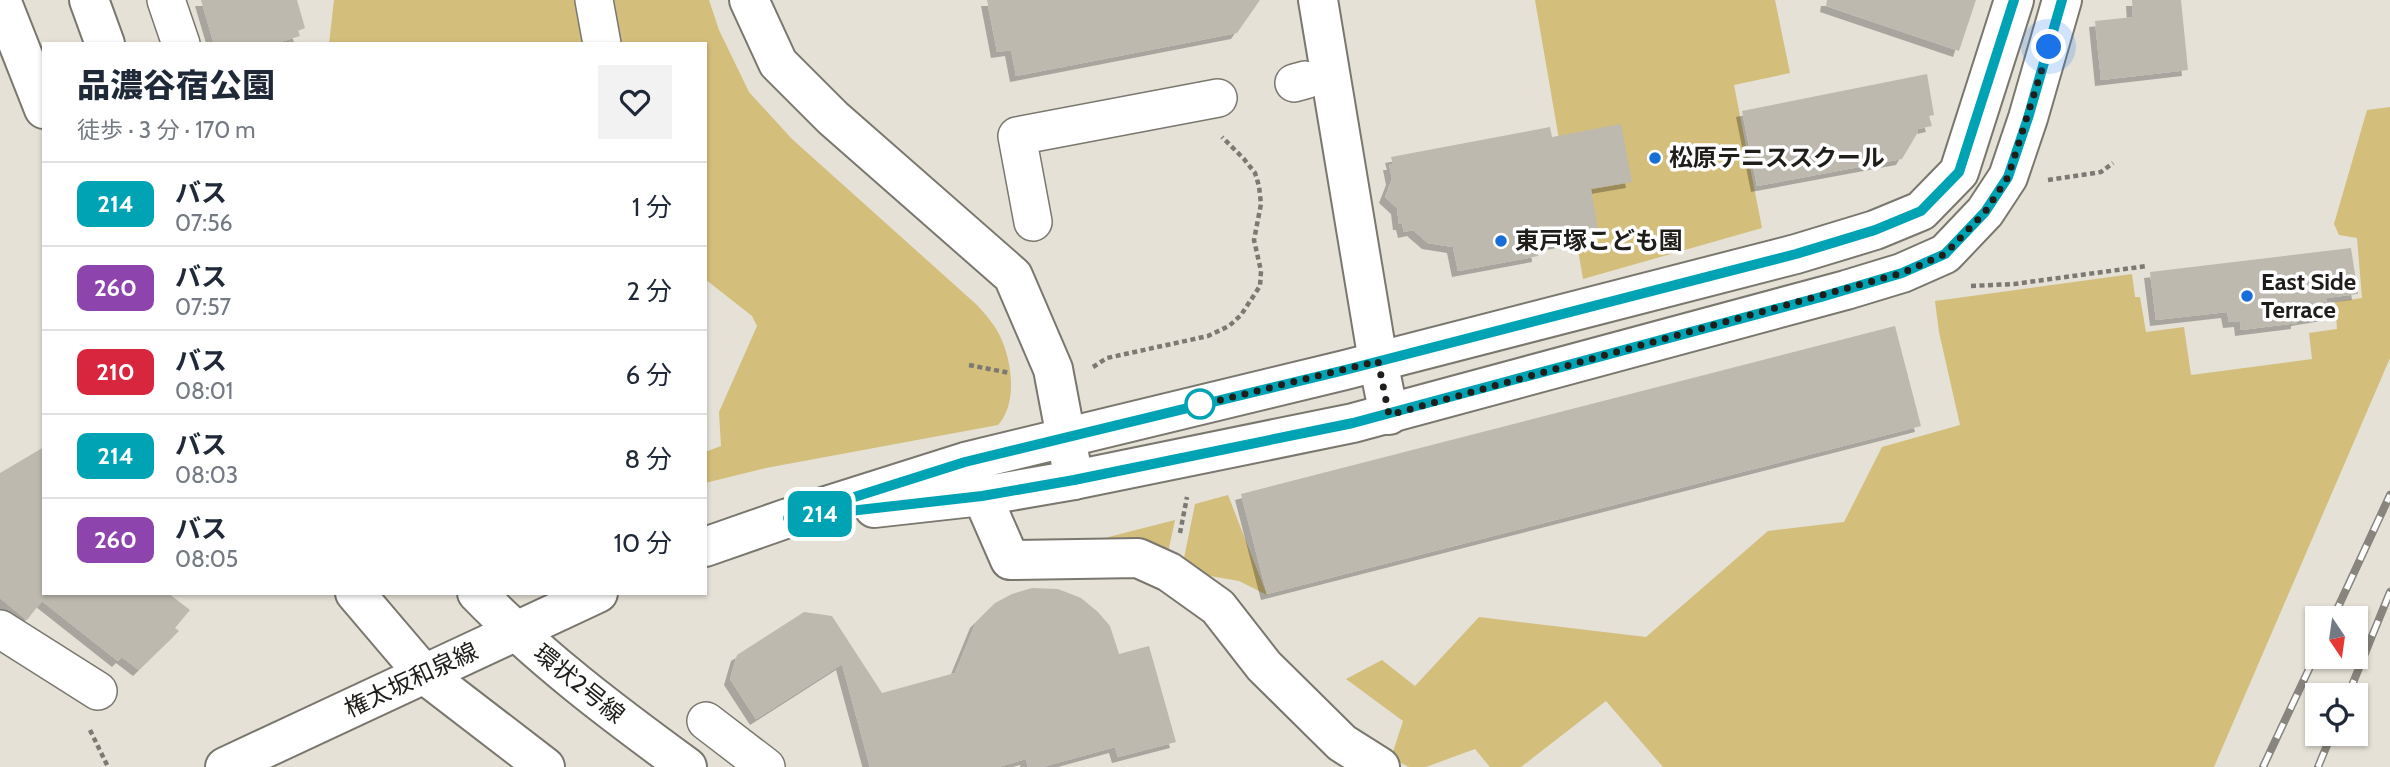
<!DOCTYPE html>
<html lang="ja">
<meta charset="utf-8">
<style>
body{margin:0;font-family:Cabin,"Noto Sans JP",sans-serif;background:#f2f2f3;color:#1f2937;height:100vh;display:flex;flex-direction:column;font-size:26px;white-space:nowrap}
*{box-sizing:border-box;margin:0}
p{font-size:23px;color:#747a83}
.icon{flex:none;width:38px;height:38px;fill:none;stroke:currentColor;stroke-width:2;stroke-linecap:round;stroke-linejoin:round}
.map{position:relative;flex:1;overflow:hidden}
.sheet{position:absolute;left:42px;top:42px;width:665px;height:553px;display:flex;flex-direction:column;background:#fff;border-radius:0px;box-shadow:0 2px 5px #0004}
.sheet>*{flex:none}
.badge{padding:0 14px;border-radius:10px;font-size:24px;line-height:46px}
.needle{width:46px;rotate:167deg}
.buttons{position:absolute;left:2305px;top:606px;display:grid;gap:14px}
.buttons a{display:grid;place-items:center;width:63px;height:63px;border-radius:0px;background:#fff;box-shadow:0 2px 5px #0004;font-size:35px}
.you{position:absolute;width:35px;height:35px;margin:-18px;border:5px solid #fff;border-radius:50%;background:#1a73e8;box-shadow:0 0 0 10px #1a73e833}
.map>.badge{position:absolute;translate:-50% -50%;box-shadow:0 0 0 4px #fff}
.round{display:grid;place-items:center;flex:none;width:74px;height:74px;border-radius:0px;background:#f2f2f3}
.headline{display:flex;align-items:center;justify-content:space-between;height:119px;padding:0 35px}
h1{font-size:33px;font-weight:800;line-height:52px}
ul{padding:0;list-style:none}
li{display:flex;align-items:center;gap:21px;height:84px;padding:0 35px;border-top:2px solid #e0e1e3}
li div{flex:1}
li b{display:block;font-size:26px}
li em{font-style:normal}
li .badge{min-width:77px;font-weight:700;text-align:center}
.map>svg:first-child{display:block}
.green{fill:#d3be7b}
.building{fill:#bdb9af;filter:url(#shadow)}
.lines{fill:none;stroke-linecap:round;stroke-linejoin:round}
.pedestrian-casing{stroke:#7a776e;stroke-width:40}
.minor-casing{stroke:#7a776e;stroke-width:42}
.tertiary-casing{stroke:#7a776e;stroke-width:42}
.primary-casing{stroke:#7a776e;stroke-width:42}
.path{stroke:#7c7973;stroke-width:4.5;stroke-dasharray:5 3.5;stroke-linecap:butt}
.pedestrian{stroke:#fff;stroke-width:37}
.minor{stroke:#fff;stroke-width:38}
.tertiary{stroke:#fff;stroke-width:38}
.primary{stroke:#fff;stroke-width:38}
.rail-casing{stroke:#88857e;stroke-width:8}
.rail{stroke:#fff;stroke-width:5;stroke-dasharray:16;stroke-linecap:butt}
.line-casing{stroke:#fff;stroke-width:16}
.line{stroke:#00a3b4;stroke-width:10}
.walk{stroke:#1f1e1a;stroke-width:7;stroke-dasharray:0 12.6}
.poi-dot{fill:#176ed7;stroke:#fff;stroke-width:2.5}
.stop-dot{fill:#fff;stroke:#00a3b4;stroke-width:3.5}
.labels{text-anchor:middle;stroke-width:7;stroke-linejoin:round;paint-order:stroke}
.poi-label{font-size:24px;font-weight:bold;fill:#1f1e1a;stroke:#fff;text-anchor:start}
.street-label{font-size:24px;fill:#1f1e1a;stroke:#fff}
</style>
<div class="map">
<svg width="2390" height="767" viewBox="0 0 2390 767">
<defs>
<filter id="shadow"><feDropShadow dx="-6" dy="6" stdDeviation="0" flood-color="#0004"/></filter>
</defs>
<rect width="100%" height="100%" fill="#e5e1d7"/>
<path class="green" d="M334 0H709L719 30 749 92 792 139 977 305C985 314 995 325 1000 336 1012 361 1018 403 998 425L766 468 705 483V452L721 446 719 412 757 326 752 316 705 279V44H329Z
M1535 0H1775L1790 73 1734 85 1762 228 1583 279Z
M2390 107V358L2214 767H1663L1606 701 1521 767H1490L1475 749 1426 767H1409L1391 758 1403 721 1346 679 1382 660 1415 686 1479 617 1646 637 1768 531 1844 522 1882 447 1960 425 1939 332 1935 301 2132 274 2135 297H2140L2146 332 2184 327 2191 375 2312 359 2309 333 2337 329 2335 302 2362 298 2357 238 2339 235 2334 224 2367 110Z
M1228 495 1267 595 1239 581 1199 574 1183 563 1195 504Z
M1175 520 1166 562 1034 556Z"/>
<path class="building" d="M201 0H297L305 28 298 31 300 36 273 44H214Z
M987 0H1260L1237 33 1016 76 1011 50 997 52Z
M1827 0H1976L1959 51 1826 6Z
M2132 0H2181L2188 70 2101 80 2095 21 2133 17Z
M1927 74 1934 115 1929 116 1932 126 1918 129V132L1902 159 1757 186 1742 111Z
M1621 124 1632 182 1591 189 1599 235 1537 247 1538 256 1458 271 1453 247 1428 243 1413 230 1404 232 1402 224H1399L1397 208 1385 197 1392 179 1389 164H1393L1391 157 1550 127 1552 137Z
M2351 248 2358 294 2326 298 2328 315 2297 320V323L2241 330 2240 321 2229 322 2227 312 2156 320 2150 272Z
M1895 326 1921 426 1267 594 1241 494Z
M44 447V593H168L190 610 175 628 179 631 139 670 122 657 118 661 42 601 27 620 0 598V473Z
M1032 588 1058 589 1081 598 1098 612 1110 626 1119 654 1149 646 1176 742 1118 757 1115 747 1042 767H1028L1026 759 998 767H870L842 664 756 719 730 679 737 655 804 612 832 616 882 693 955 673 976 622 995 603 1012 594Z"/>
<g class="lines">
<defs>
<path id="pedestrian" d="M166 0 181 44
M594 0 602 44
M1294 83 1305 80
M1033 222 1017 136 1218 98
M0 629 98 691
M706 721 766 767"/>
<path id="minor" d="M749 0 778 63 833 118 1013 276 1053 369 1074 480
M1318 0 1378 361 1389 415
M982 496 1010 560 1138 558 1169 572 1218 607 1264 666 1342 743 1380 767"/>
<path id="tertiary" d="M874 508 982 496 1074 480 1353 423 1846 290 1902 273 1945 254 1985 212 2008 177 2028 118 2062 0
M705 547 788 518 965 462 1345 370 1796 254 1875 230 1921 211 1959 172 2014 0
M225 767 598 593"/>
<path id="primary" d="M1 0 44 109
M89 0 105 44
M355 593 424 674 545 767
M477 593C541 659 613 713 687 767"/>
</defs>
<use href="#pedestrian" class="pedestrian-casing"/>
<use href="#minor" class="minor-casing"/>
<use href="#tertiary" class="tertiary-casing"/>
<use href="#primary" class="primary-casing"/>
<path class="path" d="M2048 180 2101 172 2113 163
M1971 286 2014 284 2147 266
M969 365 1010 373
M1093 367 1107 358 1208 336 1229 326 1241 315 1260 286 1261 271 1254 240 1261 204 1259 186 1255 173 1244 159 1222 137
M1180 533 1187 497
M90 730 108 767"/>
<use href="#pedestrian" class="pedestrian"/>
<use href="#minor" class="minor"/>
<use href="#tertiary" class="tertiary"/>
<use href="#primary" class="primary"/>
<defs>
<path id="rail" d="M2333 618 2390 495
M2348 695 2390 592
M2263 767 2317 652
M2318 767 2332 733"/>
</defs>
<use href="#rail" class="rail-casing"/>
<use href="#rail" class="rail"/>
</g>
<g class="lines">
<defs>
<path id="line" d="M2014 0 1959 172 1921 211 1875 230 1796 254 1345 370 965 462 788 518 982 496 1074 480 1353 423 1821 297 1902 273 1945 254 1985 212 2008 177 2028 118 2062 0"/>
</defs>
<use href="#line" class="line-casing"/>
<use href="#line" class="line"/>
<path class="walk" d="M1200 404 1192 407 1378 361 1389 415 1902 273 1945 254 1985 212 2008 177 2049 47"/>
</g>
<g class="poi-dot">
<circle cx="1655" cy="158" r="7"/>
<circle cx="1501" cy="241" r="7"/>
<circle cx="2247" cy="296" r="7"/>
</g>
<circle class="stop-dot" cx="1200" cy="404" r="14"/>
<g class="labels">
<g class="poi-label">
<text x="1669" y="166">松原テニススクール</text>
<text x="1515" y="249">東戸塚こども園</text>
<text x="2261" y="290">East Side<tspan x="2261" dy="28">Terrace</tspan></text>
</g>
<g class="street-label">
<text transform="translate(411 680) rotate(-25)" y="8">権太坂和泉線</text>
<text transform="translate(579 684) rotate(39)" y="8">環状2号線</text>
</g>
</g>
</svg>
<div class="buttons">
<a><svg class="needle" viewBox="-14 -14 28 28"><path d="M0-13l5 13h-10z" fill="#e53935"/><path d="M0 13l5-13h-10z" fill="#747a83"/></svg></a>
<a><svg class="icon" aria-label="locate" viewBox="0 0 24 24"><circle cx="12" cy="12" r="6"/><path d="M12 2v4M12 18v4M2 12h4M18 12h4"/></svg></a>
</div>
<div class="you" style="left:2049px;top:47px"></div>
<b class="badge" style="left:820px;top:514px;background:#00a3b4;color:#fff">214</b>
<section class="sheet">
<div class="headline"><div><h1>品濃谷宿公園</h1><p>徒歩 · 3 分 · 170 m</p></div><a class="round"><svg class="icon" aria-label="heart" viewBox="0 0 24 24"><path d="M12 20l-8-8c-3-5 5-10 8-4 3-6 11-1 8 4z"/></svg></a></div>
<ul>
<li><span class="badge" style="background:#00a3b4;color:#fff">214</span><div><b>バス</b><p>07:56</p></div><em>1 分</em></li>
<li><span class="badge" style="background:#8e44ad;color:#fff">260</span><div><b>バス</b><p>07:57</p></div><em>2 分</em></li>
<li><span class="badge" style="background:#d7263d;color:#fff">210</span><div><b>バス</b><p>08:01</p></div><em>6 分</em></li>
<li><span class="badge" style="background:#00a3b4;color:#fff">214</span><div><b>バス</b><p>08:03</p></div><em>8 分</em></li>
<li><span class="badge" style="background:#8e44ad;color:#fff">260</span><div><b>バス</b><p>08:05</p></div><em>10 分</em></li>
</ul>
</section>
</div>
